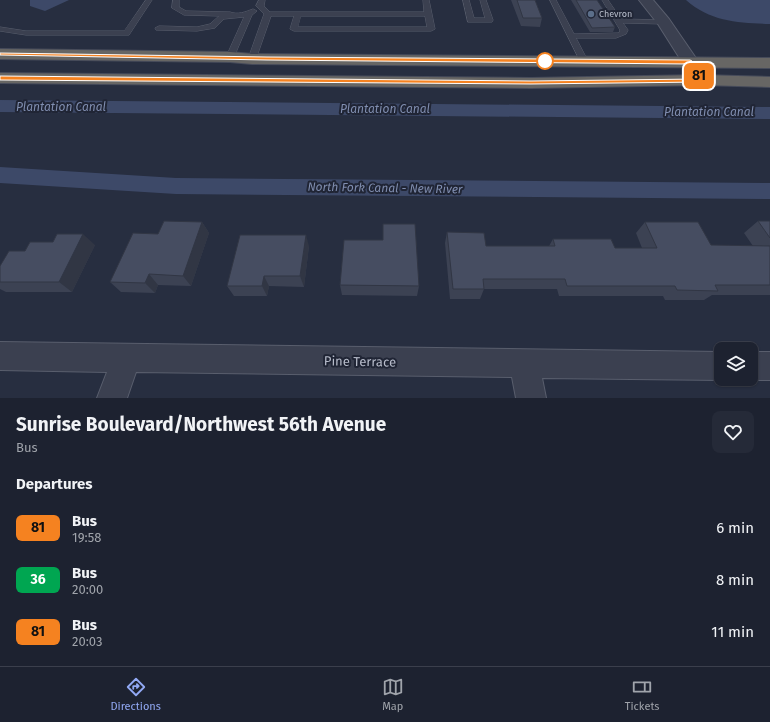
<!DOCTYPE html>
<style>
body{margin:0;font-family:"Fira Sans",sans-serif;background:#252a38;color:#f1f3f6;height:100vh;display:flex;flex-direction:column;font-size:15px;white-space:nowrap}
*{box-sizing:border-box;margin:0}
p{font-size:13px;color:#a0a4ab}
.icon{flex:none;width:22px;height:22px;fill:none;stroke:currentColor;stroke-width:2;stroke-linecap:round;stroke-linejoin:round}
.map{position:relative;height:398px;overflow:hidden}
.drawer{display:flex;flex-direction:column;background:#1d2230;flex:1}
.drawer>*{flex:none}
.badge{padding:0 8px;border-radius:6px;font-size:14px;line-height:26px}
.fabs{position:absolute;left:714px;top:342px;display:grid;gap:8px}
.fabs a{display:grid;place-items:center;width:44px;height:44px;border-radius:8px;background:#1d2230;box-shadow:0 1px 3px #0004,0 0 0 1px #3b3f4c;font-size:20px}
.map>.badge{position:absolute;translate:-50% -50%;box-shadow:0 0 0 2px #fff}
h2{padding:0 16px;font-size:15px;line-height:36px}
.round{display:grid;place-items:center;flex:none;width:42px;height:42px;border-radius:8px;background:#252a38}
.overview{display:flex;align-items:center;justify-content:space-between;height:68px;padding:0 16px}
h1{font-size:19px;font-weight:700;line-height:30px}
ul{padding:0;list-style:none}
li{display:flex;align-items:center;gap:12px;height:52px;padding:0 16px}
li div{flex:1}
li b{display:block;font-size:15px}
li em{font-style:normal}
li .badge{min-width:44px;font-weight:700;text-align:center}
.menu{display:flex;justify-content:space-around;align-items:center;height:56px;border-top:1px solid #3b3f4c;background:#1d2230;font-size:11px;color:#a0a4ab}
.menu a{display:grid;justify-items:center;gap:2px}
.menu .active{color:#92a9f4}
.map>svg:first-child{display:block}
.water{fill:#3d4968}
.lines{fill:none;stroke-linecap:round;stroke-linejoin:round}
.canal{fill:#3d4968;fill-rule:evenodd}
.service-casing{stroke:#595e6d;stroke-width:1}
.minor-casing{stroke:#595e6d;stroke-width:2}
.tertiary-casing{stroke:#595e6d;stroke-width:2}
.trunk-casing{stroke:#464b5a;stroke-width:2}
.service{fill:#3b4050;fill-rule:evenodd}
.minor{fill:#3b4050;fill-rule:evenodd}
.tertiary{fill:#3b4050;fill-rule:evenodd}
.trunk{fill:#676664;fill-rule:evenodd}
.wall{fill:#3c4253}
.shaded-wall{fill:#313644}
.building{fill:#464d61;stroke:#313644}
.line{fill:#f58220;stroke:#fff}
.service-dot{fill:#5c6f8a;stroke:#202535;stroke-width:1.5}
.stop-dot{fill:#fff;stroke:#f58220;stroke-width:2}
.labels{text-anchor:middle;stroke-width:4;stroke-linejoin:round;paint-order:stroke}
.far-poi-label{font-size:9px;fill:#b7bcca;stroke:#202535;text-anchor:start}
.water-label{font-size:12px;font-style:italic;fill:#808eb0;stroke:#202535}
.near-street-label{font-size:13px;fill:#b7bcca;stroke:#202535}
</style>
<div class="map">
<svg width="770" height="398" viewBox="0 0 770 398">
<rect width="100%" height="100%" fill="#272e40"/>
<path class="water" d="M30 0H69L45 11 30 6Z
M686 0H770V24C739 23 711 22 686 0Z"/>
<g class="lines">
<path class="canal" d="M0 100 770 107V119L0 112Z
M0 167 176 178 770 183V199L176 194 0 183Z"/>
<defs>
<path id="service" d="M146 0H152L129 35H26L0 31V27L26 31H124Z
M173 0H179V7L186 11 230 12C238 15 245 12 253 9L257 11 252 15 234 57 230 59 226 57 244 17 224 19 215 28 197 31 156 30 155 28 159 26 197 27 210 24 219 16 184 15 172 8Z
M259 0H265L264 6 270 12H424L423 0H429L435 29 431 31H294L290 29 294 16H271L256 59 252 61 248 59 264 14 256 6ZM301 16H425L427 27H298Z
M463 0H469L474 18H485L480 0H486L493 20 492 22H468Z
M550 0H556L574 34 619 33 620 30 602 0H608L621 19 664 20 668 22 664 24 623 23 628 30 626 34 616 38H576L588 61 584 63 580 61Z"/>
<path id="minor" d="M0 342 721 352V379H724L721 380 542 378 546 398H516L512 377 136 372 127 398H97L107 372 0 370Z
M751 352H770V380H751L748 379H751Z"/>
<path id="tertiary" d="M639 0H653L669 19 711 80 708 84 702 85 696 84 658 24Z"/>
<path id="trunk" d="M0 49 230 52 252 54 770 58V68L252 64 230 62 0 59Z
M0 73 531 78 702 75 770 77V87L702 85 531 88 0 83Z"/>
</defs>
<use href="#service" class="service-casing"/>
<use href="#minor" class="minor-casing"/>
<use href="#tertiary" class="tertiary-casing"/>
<use href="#trunk" class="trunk-casing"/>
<use href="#service" class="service"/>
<use href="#minor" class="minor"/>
<use href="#tertiary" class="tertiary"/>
<use href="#trunk" class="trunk"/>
</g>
<path class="wall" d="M511 0H535L542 18 540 27 521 26Z
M571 0H597L615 27 613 32H590Z
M758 221H770V295H712L704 300H665L663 296H559L557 289H484L480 299H450L445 243 447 232 486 246H549L553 239 615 248H642L636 233 645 222 711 245 753 246 744 233Z
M202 222 209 233 191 286 158 285 155 293 121 292 110 282 158 234Z
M95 245 72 292H6L0 289V266L25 251Z
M309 246 304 287 269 286 267 296H234L227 286Z
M340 285 419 286 417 296 342 295Z"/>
<path class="shaded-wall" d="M202 222 209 233 191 286 183 276Z
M83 234 95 245 72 292 59 282Z
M306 235 309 246 304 287 300 276Z
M149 274 158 285 155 293 145 283Z
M264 276 269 286 267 296 262 286Z"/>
<path class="building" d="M517 0H535L542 18H523Z
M576 0H597L615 27 592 28Z
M164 221 202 222 183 276 149 274 145 283 110 282 133 233 158 234Z
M758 221H770V238Z
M645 222H698L711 245 770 246V285H715L718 291 677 290 675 286H567L565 279H483L484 289H453L447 232 484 233 486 246H555L553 239H611L615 248H657Z
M383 224H415L419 286 340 285 344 240H383Z
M57 234H83L59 282H0V266L9 251H25L30 242H53Z
M240 235H306L300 276H264L262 286H227Z"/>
<path class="line" d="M0 53 267 57 690 60 692 61 705 80 702 82 531 84 0 80V76L531 81 698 79 688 64 267 60 0 55Z"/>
<circle class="service-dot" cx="591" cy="14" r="4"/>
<circle class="stop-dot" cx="545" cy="61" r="8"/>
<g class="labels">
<g class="far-poi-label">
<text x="599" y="17">Chevron</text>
</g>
<g class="water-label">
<text x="61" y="111">Plantation Canal</text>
<text x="385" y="113">Plantation Canal</text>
<text x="709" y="116">Plantation Canal</text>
<text transform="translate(385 188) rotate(1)" y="4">North Fork Canal - New River</text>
</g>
<g class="near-street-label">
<text transform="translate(360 361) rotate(1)" y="5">Pine Terrace</text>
</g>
</g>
</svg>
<div class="fabs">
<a><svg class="icon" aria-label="layers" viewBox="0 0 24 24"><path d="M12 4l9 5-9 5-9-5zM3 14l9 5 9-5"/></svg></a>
</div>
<b class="badge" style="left:699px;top:76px;background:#f58220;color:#111">81</b>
</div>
<section class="drawer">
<div class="overview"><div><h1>Sunrise Boulevard/Northwest 56th Avenue</h1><p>Bus</p></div><a class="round"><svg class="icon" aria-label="heart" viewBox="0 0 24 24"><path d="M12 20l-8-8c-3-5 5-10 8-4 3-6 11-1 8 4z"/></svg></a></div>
<h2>Departures</h2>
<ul>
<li><span class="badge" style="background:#f58220;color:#111">81</span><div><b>Bus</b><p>19:58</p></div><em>6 min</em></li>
<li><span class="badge" style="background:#00a651;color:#fff">36</span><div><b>Bus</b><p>20:00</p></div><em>8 min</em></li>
<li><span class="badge" style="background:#f58220;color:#111">81</span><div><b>Bus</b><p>20:03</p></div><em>11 min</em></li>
</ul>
</section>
<nav class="menu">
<a class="active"><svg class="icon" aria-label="directions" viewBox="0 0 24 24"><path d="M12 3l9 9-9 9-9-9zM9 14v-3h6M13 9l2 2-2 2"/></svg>Directions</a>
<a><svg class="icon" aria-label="map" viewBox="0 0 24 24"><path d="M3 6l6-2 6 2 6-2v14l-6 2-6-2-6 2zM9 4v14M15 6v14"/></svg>Map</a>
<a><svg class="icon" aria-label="tickets" viewBox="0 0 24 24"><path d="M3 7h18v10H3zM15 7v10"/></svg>Tickets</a>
</nav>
